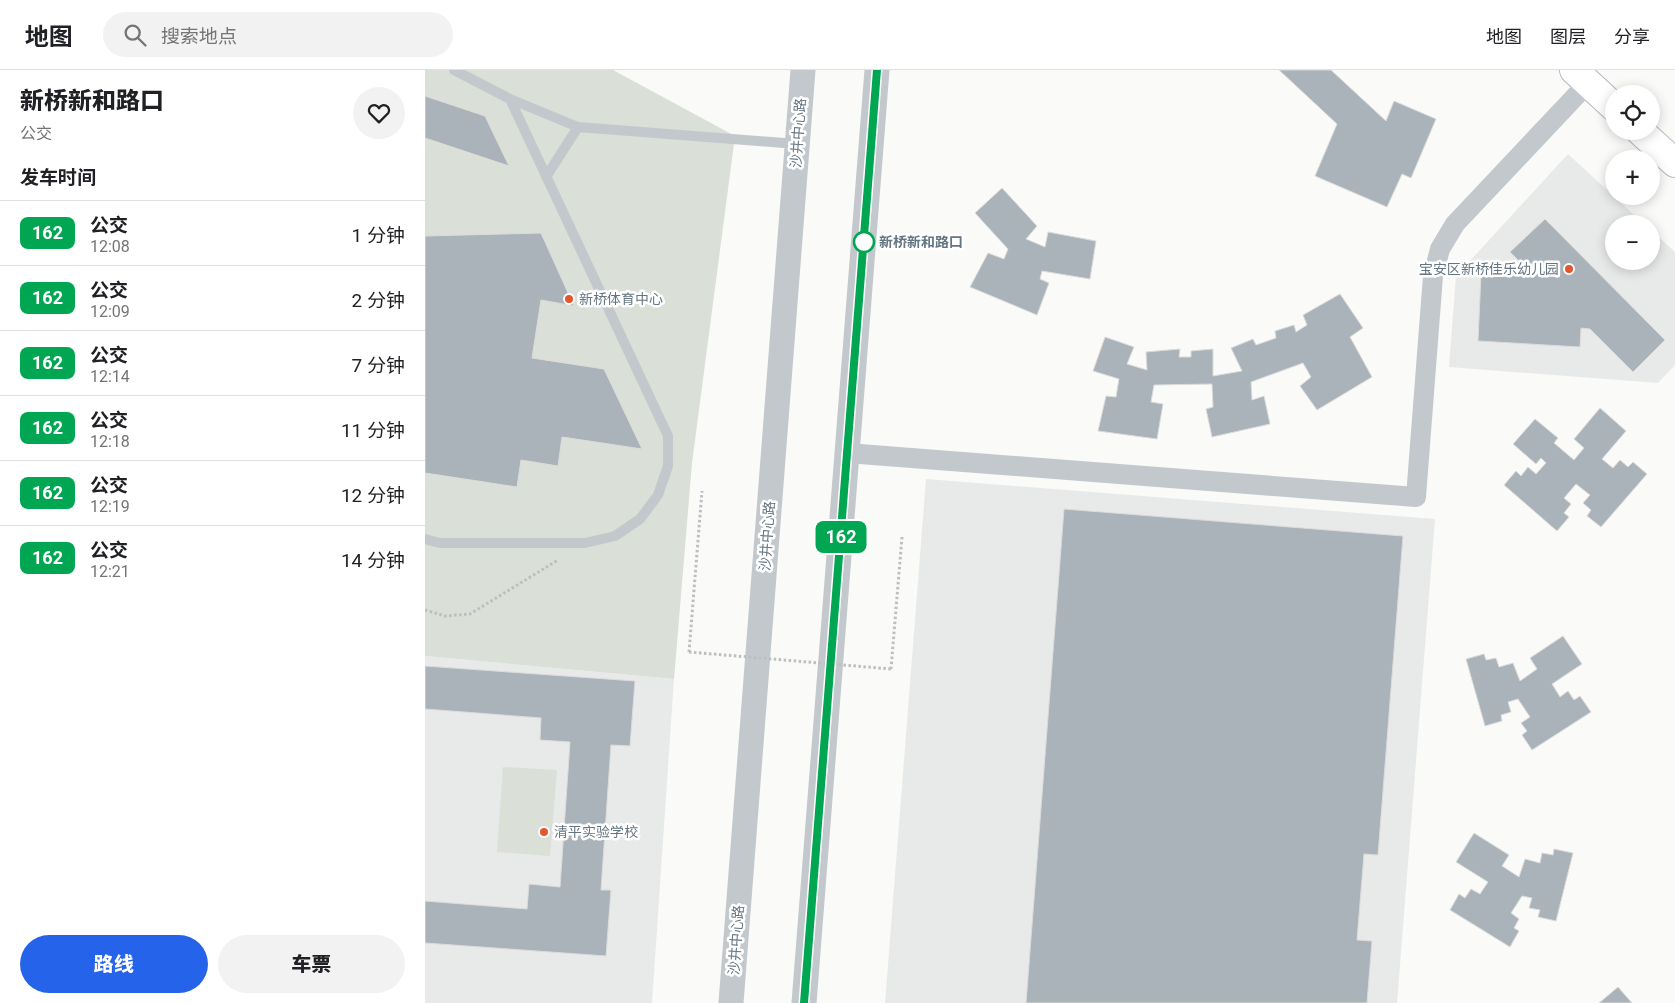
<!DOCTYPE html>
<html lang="zh">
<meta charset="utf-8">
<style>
body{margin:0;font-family:Roboto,"Noto Sans SC",sans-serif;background:#f2f2f2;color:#202124;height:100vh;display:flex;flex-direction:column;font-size:19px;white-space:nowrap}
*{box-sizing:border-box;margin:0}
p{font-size:16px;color:#757577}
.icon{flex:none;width:28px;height:28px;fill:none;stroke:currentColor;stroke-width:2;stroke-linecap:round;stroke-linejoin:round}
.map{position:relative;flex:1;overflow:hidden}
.details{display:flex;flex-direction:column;background:#fff;width:425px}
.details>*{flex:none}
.badge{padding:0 10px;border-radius:8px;font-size:18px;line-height:32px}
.fabs{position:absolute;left:1180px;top:15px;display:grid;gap:10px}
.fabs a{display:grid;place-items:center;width:55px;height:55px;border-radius:50%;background:#fff;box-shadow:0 2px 12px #0003;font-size:25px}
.map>.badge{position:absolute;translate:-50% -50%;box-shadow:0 0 0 2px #fff}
h2{padding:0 20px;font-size:19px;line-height:45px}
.round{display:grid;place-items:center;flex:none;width:52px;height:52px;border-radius:26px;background:#f2f2f2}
.overview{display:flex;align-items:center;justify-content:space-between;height:85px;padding:0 20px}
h1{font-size:24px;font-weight:800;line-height:38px}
.primary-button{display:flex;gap:10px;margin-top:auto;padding:10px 20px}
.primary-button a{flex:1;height:58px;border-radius:30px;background:#2563eb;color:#fff;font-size:20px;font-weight:800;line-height:58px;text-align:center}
.primary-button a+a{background:#f2f2f2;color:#202124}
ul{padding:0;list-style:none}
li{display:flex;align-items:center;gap:15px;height:65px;padding:0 20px;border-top:1px solid #e0e0e0}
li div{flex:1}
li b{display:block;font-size:19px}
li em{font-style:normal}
li .badge{min-width:55px;font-weight:700;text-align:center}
header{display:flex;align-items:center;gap:30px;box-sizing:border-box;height:70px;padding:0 25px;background:#fff;border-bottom:1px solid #e0e0e0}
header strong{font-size:24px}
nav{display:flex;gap:28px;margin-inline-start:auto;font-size:18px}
.search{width:350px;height:45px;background:#f2f2f2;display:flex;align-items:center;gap:12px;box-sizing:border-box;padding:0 18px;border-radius:28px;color:#757577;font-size:19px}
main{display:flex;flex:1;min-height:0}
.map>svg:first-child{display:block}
.built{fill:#e8e9e9}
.park{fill:#dadfd7}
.building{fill:#aab3b9;stroke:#dcdcda}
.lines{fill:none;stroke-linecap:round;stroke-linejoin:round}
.secondary-casing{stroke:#b3babf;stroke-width:30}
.path{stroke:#bbbfc2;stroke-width:3;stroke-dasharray:2.5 2.5;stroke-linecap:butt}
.service{stroke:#c3c8cc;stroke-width:10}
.minor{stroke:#c3c8cc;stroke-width:20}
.tertiary{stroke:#c3c8cc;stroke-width:25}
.secondary{stroke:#fff;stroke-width:28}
.path-bridge{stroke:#bbbfc2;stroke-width:3;stroke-dasharray:2.5 2.5;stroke-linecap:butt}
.line-casing{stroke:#fff;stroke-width:11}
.line{stroke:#00a651;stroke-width:8}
.stop-dot{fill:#fff;stroke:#00a651;stroke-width:2.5}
.poi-dot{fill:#e4572e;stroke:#fff;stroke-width:2}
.labels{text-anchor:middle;stroke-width:5;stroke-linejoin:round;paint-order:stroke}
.street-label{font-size:14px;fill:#657683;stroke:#fff}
.stop-label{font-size:14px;font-weight:bold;fill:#657683;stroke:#fff;text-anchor:start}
.poi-label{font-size:14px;fill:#657683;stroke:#fff;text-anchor:start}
</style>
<header>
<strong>地图</strong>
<div class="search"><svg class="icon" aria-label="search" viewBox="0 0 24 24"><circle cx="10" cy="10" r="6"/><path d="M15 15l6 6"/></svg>搜索地点</div>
<nav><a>地图</a><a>图层</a><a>分享</a></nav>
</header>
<main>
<section class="details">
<div class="overview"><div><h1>新桥新和路口</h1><p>公交</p></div><a class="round"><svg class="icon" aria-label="heart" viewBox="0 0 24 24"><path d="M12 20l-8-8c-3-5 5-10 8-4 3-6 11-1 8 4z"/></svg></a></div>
<h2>发车时间</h2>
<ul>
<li><span class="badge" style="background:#00a651;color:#fff">162</span><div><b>公交</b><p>12:08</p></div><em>1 分钟</em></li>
<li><span class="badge" style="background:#00a651;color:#fff">162</span><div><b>公交</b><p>12:09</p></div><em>2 分钟</em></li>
<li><span class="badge" style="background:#00a651;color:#fff">162</span><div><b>公交</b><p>12:14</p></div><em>7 分钟</em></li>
<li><span class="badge" style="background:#00a651;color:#fff">162</span><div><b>公交</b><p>12:18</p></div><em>11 分钟</em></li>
<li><span class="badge" style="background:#00a651;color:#fff">162</span><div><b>公交</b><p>12:19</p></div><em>12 分钟</em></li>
<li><span class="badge" style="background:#00a651;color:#fff">162</span><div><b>公交</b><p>12:21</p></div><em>14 分钟</em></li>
</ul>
<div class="primary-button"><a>路线</a><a>车票</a></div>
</section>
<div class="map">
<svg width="1250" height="933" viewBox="0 0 1250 933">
<rect width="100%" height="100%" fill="#fafaf8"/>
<path class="built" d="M1143 84 1219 154H1189V191H1226V160L1250 182V295L1233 313 1024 297 1031 206Z
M501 409 1010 449 972 933H460Z
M0 586 249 609 227 933H0Z"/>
<path class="park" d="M0 0H188L310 66 267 393 249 609 0 586Z
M78 697 132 700 125 786 72 782Z"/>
<path class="building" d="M854 0H906L961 51 969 31 1011 49 986 108 977 104 962 137 890 106 912 54Z
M0 26 60 46 84 96 0 68Z
M577 118 612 156 601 169 620 177 623 162 671 171 665 209 617 201 615 209 624 213 612 245 545 217 563 183 579 189 583 179 550 143Z
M1120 149 1240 270 1208 302 1165 259 1156 258 1155 277 1053 271 1056 204 1093 205 1094 191 1085 182Z
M116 163 149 236 116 230 107 288 179 299 217 379 137 367 133 396 96 390 92 417 0 403V166Z
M915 224 938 258 925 267 947 307 892 340 875 316 886 307 878 293 826 312 827 330 839 326 845 354 787 367 781 339 788 337 787 314 729 315 726 332 738 334 732 369 673 361 681 326 691 327 694 309 668 301 680 267 709 277 702 294 722 300 721 282 755 279 754 287H766V281L788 279V306L817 301 806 278 828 269 831 275 851 268 850 261 869 255 871 262 882 255 878 245Z
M1175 338 1201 361 1177 389 1188 398 1195 390 1203 397 1208 392 1222 404 1176 457 1162 446 1166 440 1158 433 1165 425 1151 414 1139 428 1146 434 1139 443 1144 447 1132 461 1079 415 1091 401 1096 406 1103 397 1111 404 1121 393 1116 388 1111 394 1088 374 1110 349 1133 368 1129 373 1149 390 1159 378 1149 369Z
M639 439 978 466 953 785 939 784 932 870 947 871 942 933H601Z
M1138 566 1157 594 1127 614 1135 627 1143 621 1149 630 1155 626 1166 642 1107 680 1097 665 1102 661 1096 653 1105 647 1093 629 1083 632 1086 642 1076 645 1077 651 1060 656 1041 589 1059 584 1061 590 1071 588 1074 597 1088 593 1095 611 1112 599 1105 588Z
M0 596 210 611 205 676 186 675 176 820H186L181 886 0 873V831L102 839 104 814 135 817 145 672 115 670 116 648 0 639Z
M1049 763 1084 785 1077 796 1094 807 1100 789 1115 793 1117 783 1128 785 1129 779 1148 783 1131 851 1113 847 1115 840 1104 838 1107 828 1097 826 1086 843 1094 849 1089 858 1094 861 1085 877 1025 840 1034 824 1040 828 1046 819 1055 824 1063 812 1031 792Z
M1193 917 1207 933H1174Z"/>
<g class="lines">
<defs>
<path id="secondary" d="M1149 0 1189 37
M1215 61 1250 93"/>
</defs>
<use href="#secondary" class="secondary-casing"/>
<path class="path" d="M0 540 20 546 45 544 133 490
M264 582 277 421
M466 599 477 467"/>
<path class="service" d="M85 29 153 57 372 74
M121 107 153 57
M0 469 15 473H160L190 466 215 449 233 425 243 396V366L85 29 29 0"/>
<path class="minor" d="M422 383 991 427 1008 206 1015 179 1030 154 1163 13"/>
<path class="tertiary" d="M306 933 378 0
M379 933 452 0"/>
<use href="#secondary" class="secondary"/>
<path class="path-bridge" d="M264 582 466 599"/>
</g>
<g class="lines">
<defs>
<path id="line" d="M379 933 452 0"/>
</defs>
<use href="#line" class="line-casing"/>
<use href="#line" class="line"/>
</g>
<circle class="stop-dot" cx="439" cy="172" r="10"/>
<g class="poi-dot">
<circle cx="1144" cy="199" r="5"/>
<circle cx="144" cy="229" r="5"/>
<circle cx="119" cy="762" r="5"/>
</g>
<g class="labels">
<g class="street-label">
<text transform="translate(373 63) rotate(-86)" y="5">沙井中心路</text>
<text transform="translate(342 466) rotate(-86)" y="5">沙井中心路</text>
<text transform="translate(311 870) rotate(-86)" y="5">沙井中心路</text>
</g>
<g class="stop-label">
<text x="454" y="177">新桥新和路口</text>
</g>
<g class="poi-label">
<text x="1134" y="204" text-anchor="end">宝安区新桥佳乐幼儿园</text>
<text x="154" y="234">新桥体育中心</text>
<text x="129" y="767">清平实验学校</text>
</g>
</g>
</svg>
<div class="fabs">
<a><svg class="icon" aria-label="locate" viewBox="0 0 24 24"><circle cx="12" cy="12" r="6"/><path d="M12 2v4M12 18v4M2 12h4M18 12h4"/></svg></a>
<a>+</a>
<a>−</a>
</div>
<b class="badge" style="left:416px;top:467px;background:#00a651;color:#fff">162</b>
</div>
</main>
